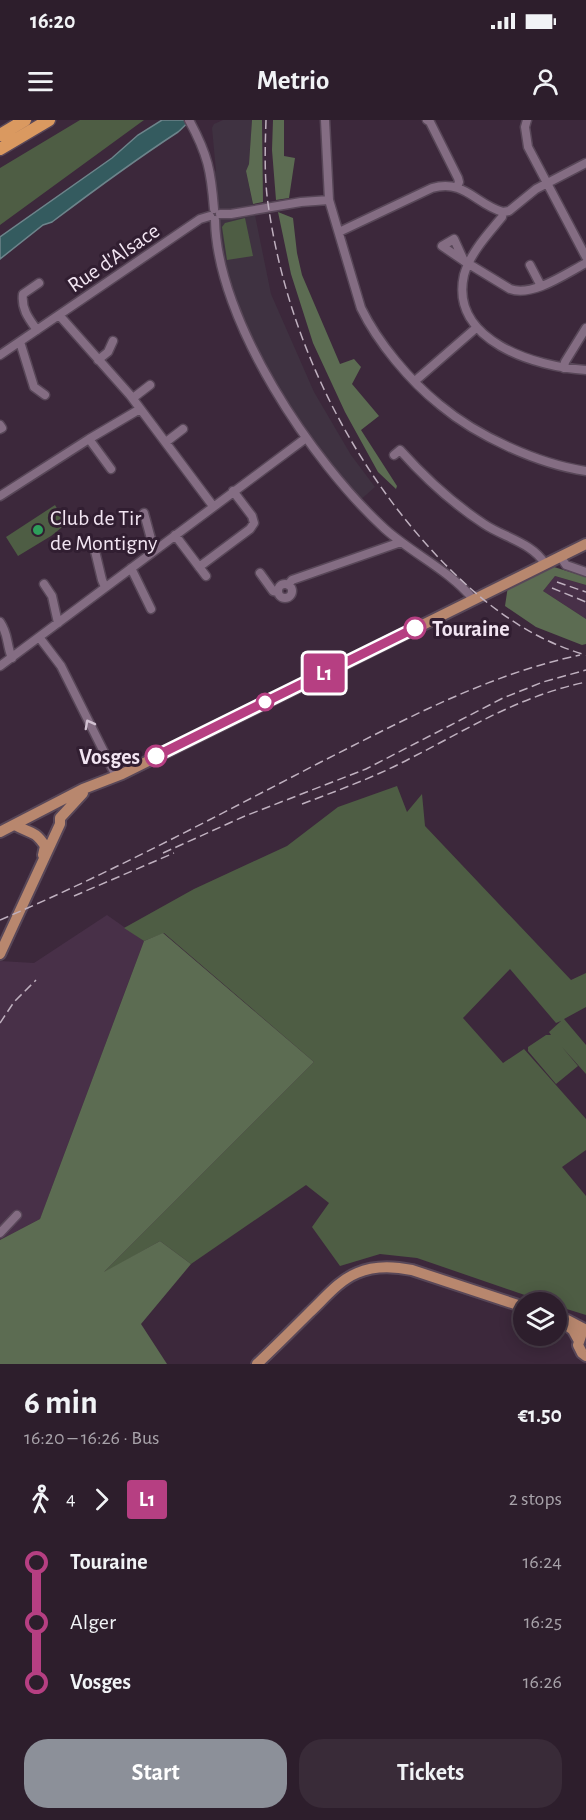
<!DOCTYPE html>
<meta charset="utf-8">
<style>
body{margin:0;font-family:"Alegreya Sans",sans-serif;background:#392b38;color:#f1f3f6;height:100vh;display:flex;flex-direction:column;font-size:22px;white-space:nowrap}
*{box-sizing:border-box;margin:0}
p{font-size:20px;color:#a7a2a9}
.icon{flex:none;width:33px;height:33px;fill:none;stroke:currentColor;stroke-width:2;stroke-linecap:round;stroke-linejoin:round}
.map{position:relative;height:1244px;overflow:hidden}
.panel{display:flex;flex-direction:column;background:#2d1e2c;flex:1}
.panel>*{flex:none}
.badge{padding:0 12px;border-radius:4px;font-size:21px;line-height:39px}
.fabs{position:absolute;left:513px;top:1172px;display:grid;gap:12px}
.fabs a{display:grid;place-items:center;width:54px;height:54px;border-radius:50%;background:#2d1e2c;box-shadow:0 3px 15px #0003,0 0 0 2px #483c48;font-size:30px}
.map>.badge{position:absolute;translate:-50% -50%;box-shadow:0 0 0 3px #fff}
.legs{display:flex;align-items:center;gap:9px;height:66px;padding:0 24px;font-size:20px}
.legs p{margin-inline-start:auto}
.overview{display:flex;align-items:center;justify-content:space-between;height:102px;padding:0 24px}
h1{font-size:33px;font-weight:700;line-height:45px}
.primary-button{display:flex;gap:12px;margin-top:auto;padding:12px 24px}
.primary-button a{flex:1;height:69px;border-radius:24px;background:#8c9099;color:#fff;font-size:24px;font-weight:700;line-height:69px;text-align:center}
.primary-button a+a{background:#392b38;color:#f1f3f6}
ul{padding:0 24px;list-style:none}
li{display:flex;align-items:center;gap:21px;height:60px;font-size:22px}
li i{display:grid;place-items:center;width:9px;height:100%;margin:0 8px;background:currentColor}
li i::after{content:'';width:15px;height:15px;margin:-8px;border:4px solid;border-radius:50%;background:#2d1e2c}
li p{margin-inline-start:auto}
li:first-child i{background:linear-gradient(#0000 50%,currentColor 0)}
li:last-child i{background:linear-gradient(currentColor 50%,#0000 0)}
.status{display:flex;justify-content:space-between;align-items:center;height:42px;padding:0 30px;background:#2d1e2c;direction:ltr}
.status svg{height:16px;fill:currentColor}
header{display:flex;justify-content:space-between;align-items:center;height:78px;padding:0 24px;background:#2d1e2c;font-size:27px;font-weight:700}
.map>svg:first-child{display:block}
.built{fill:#483048}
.industrial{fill:#3f3241}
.green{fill:#4e5d44}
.forest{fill:#5c6c52}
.water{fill:#345b5f;stroke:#6d848b;stroke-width:1.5}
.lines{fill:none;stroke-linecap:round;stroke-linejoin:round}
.minor-casing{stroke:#584758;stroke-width:11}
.major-casing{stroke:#584758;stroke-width:14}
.highway-casing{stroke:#584758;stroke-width:15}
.minor{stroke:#846d83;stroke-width:8}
.major{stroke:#b8876e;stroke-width:10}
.highway{stroke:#da9960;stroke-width:12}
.rail{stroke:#bfb0bf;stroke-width:1.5;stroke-dasharray:9 4.5;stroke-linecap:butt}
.oneway{stroke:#d1c1d1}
.line-1-casing{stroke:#fff;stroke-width:14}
.line-1{stroke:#b63f82;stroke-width:9}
.leisure-dot{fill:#2e9e5b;stroke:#311e31;stroke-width:2}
.stop-1-dot{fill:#fff;stroke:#b63f82;stroke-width:3}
.labels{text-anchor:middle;stroke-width:6;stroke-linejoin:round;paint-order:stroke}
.street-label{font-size:22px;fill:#f2e5f2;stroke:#311e31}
.poi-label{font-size:22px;fill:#f2e5f2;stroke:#311e31;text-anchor:start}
.stop-label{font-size:22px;font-weight:bold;fill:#f2e5f2;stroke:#311e31;text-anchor:start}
</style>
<div class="status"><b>16:20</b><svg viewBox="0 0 49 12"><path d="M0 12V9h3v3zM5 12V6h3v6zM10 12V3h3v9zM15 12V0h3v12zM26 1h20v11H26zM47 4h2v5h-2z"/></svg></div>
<header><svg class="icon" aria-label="menu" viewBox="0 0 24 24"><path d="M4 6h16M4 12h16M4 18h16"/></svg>Metrio<svg class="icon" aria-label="person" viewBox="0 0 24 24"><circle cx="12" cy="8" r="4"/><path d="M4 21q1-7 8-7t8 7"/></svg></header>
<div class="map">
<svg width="586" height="1244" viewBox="0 0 586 1244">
<rect width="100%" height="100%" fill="#3c283b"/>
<path class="built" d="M555 456 586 465V499L543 471Z
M107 795 144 821 40 1099 0 1120V841L34 843Z"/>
<path class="industrial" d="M223 0H252L249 44 246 51 271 174 314 272 351 335 375 367 358 382 336 357 267 256 224 152 218 99 220 97 219 91 217 90 211 54 216 51 212 8 214 4Z"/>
<path class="green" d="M80 0H144L0 105V48Z
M245 98 253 136 227 140 222 107 225 103Z
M55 385 66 404 51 416 18 436 6 417Z
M397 666 407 692 422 674 425 706 571 860 586 853V887L564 899 586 925V954L562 927 578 946 556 964 528 931V927L546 915H551L549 912 561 901 556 903 510 849 463 898 503 943 524 929 586 999V1030L562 1047 586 1076V1195L557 1186 556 1182H545L417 1138 380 1134 340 1146 312 1107 329 1083 306 1065 191 1144 160 1121 102 1154 314 942 164 813 144 821 124 808 194 769 287 726 338 687Z"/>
<path class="forest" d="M252 0H262L263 82 253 84 246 51 249 44Z
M273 0H284V36L295 38 289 78 276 80 272 30Z
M278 92 293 98 297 133 302 155 340 244 354 239 361 247 352 264 379 296 361 310 397 366 396 369 378 352 345 292 313 223 291 154Z
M554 447 586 457V465L555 456 543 471 586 499V524L582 525 536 507 505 486 508 466Z
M163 813 314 942 104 1152 160 1121 191 1144 141 1204 167 1244H0V1120L40 1099 144 821Z"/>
<path class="water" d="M162 0H192C186 3 183 8 178 12 135 40 93 71 52 102L43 105 0 139V117L112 38 138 15Z"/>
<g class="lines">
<defs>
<path id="minor" d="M189 0C208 35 211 51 214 89
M325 0 329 80 361 188C378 223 410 261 440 285 477 316 538 344 586 351
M427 0 430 2 458 58 459 62 457 67
M527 0 525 7 528 27 586 137
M586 43 536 69 509 91 503 92 502 97C488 114 470 133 464 155 449 221 536 247 586 250
M220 94H231L301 82 329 80
M215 100C217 201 312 342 385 409 413 434 449 450 473 479
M339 112 432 68C465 59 475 84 503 92
M464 141 442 126 454 119 464 141 510 169C533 177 565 154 586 143
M530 145 541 166
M59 195 130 275 213 386
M37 210C29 199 21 189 23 174L39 163
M20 222 34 267 45 275
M0 235 200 99 210 96
M98 240 108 232 113 221
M564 248 565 242 586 208
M415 261 476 208
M133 278 150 265
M0 305 2 308 0 309
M89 319 111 349
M166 322 183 309
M394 335 400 330C425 358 452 383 484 404 503 417 533 423 545 444
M0 376 89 319 140 289
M144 393 154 430
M175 415 206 456
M95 431 102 460 105 467
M560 436 566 445 586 452
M199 447 250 409 254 403 252 396 233 371
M131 448 151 489
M260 453 273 471 278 472
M44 464 52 476 58 503
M278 471a7 7 0 1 1 14 0a7 7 0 1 1-14 0Z
M288 465 292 460 401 422
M0 502C9 515 6 524 12 538
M39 517 61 546 116 656
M0 546 306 318
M0 1113 17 1095"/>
<path id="major" d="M15 705C30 714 34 709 45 726L43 735
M0 712 83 669 122 654 586 424
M0 834 60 704V698L83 673
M556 1197 567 1200 586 1210
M565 1204 573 1210 579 1221
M581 1216 578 1225 582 1233 586 1236
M257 1244C275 1227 293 1209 310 1192 325 1178 338 1161 357 1153 375 1145 393 1146 412 1150L524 1187"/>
<path id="highway" d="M0 15 25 0
M0 29 49 0"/>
</defs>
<use href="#minor" class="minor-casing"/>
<use href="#major" class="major-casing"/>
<use href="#highway" class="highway-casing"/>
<use href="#minor" class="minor"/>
<use href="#major" class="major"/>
<use href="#highway" class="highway"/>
<path class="rail" d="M266 0C265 30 264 61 269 90 288 218 349 342 437 436 479 480 526 518 586 535
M557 462 586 472
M552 468 586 482
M302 684C339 670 375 657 409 639 470 608 517 577 586 562
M163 733 245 696 366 649 503 578 543 562 586 550
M74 776 174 733
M0 800C108 754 213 698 317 644 402 601 486 555 580 535
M0 903 14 882 36 860"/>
</g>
<defs><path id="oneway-chevron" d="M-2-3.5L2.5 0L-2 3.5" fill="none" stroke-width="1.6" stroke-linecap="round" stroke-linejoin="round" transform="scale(1.5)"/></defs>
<use class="oneway" href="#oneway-chevron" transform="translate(89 604) rotate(-118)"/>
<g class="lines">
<defs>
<path id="line-1" d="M156 636 415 508"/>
</defs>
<use href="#line-1" class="line-1-casing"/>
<use href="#line-1" class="line-1"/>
</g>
<circle class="leisure-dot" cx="38" cy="410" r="6"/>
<g class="stop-1-dot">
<circle cx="415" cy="508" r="10"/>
<circle cx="265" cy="582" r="8"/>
<circle cx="156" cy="636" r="10"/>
</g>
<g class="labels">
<g class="street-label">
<text transform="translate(113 137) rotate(-34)" y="8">Rue d'Alsace</text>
</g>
<g class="poi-label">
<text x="50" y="405">Club de Tir<tspan x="50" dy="25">de Montigny</tspan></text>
</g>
<g class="stop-label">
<text x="432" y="516">Touraine</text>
<text x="140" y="644" text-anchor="end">Vosges</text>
</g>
</g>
</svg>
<div class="fabs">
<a><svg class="icon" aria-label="layers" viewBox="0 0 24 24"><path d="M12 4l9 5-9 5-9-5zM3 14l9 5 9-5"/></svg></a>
</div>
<b class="badge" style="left:324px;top:553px;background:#b63f82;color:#fff">L1</b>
</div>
<section class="panel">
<div class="overview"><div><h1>6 min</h1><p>16:20 – 16:26 · Bus</p></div><b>€1.50</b></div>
<div class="legs"><svg class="icon" aria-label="walk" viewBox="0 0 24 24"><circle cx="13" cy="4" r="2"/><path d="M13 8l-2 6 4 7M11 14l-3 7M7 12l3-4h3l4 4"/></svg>4<svg class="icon" aria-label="forward" viewBox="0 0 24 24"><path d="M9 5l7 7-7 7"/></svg><b class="badge" style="background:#b63f82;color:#fff">L1</b><p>2 stops</p></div>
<ul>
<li><i style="color:#b63f82"></i><b>Touraine</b><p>16:24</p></li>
<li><i style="color:#b63f82"></i><span>Alger</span><p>16:25</p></li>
<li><i style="color:#b63f82"></i><b>Vosges</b><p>16:26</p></li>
</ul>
<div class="primary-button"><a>Start</a><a>Tickets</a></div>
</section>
